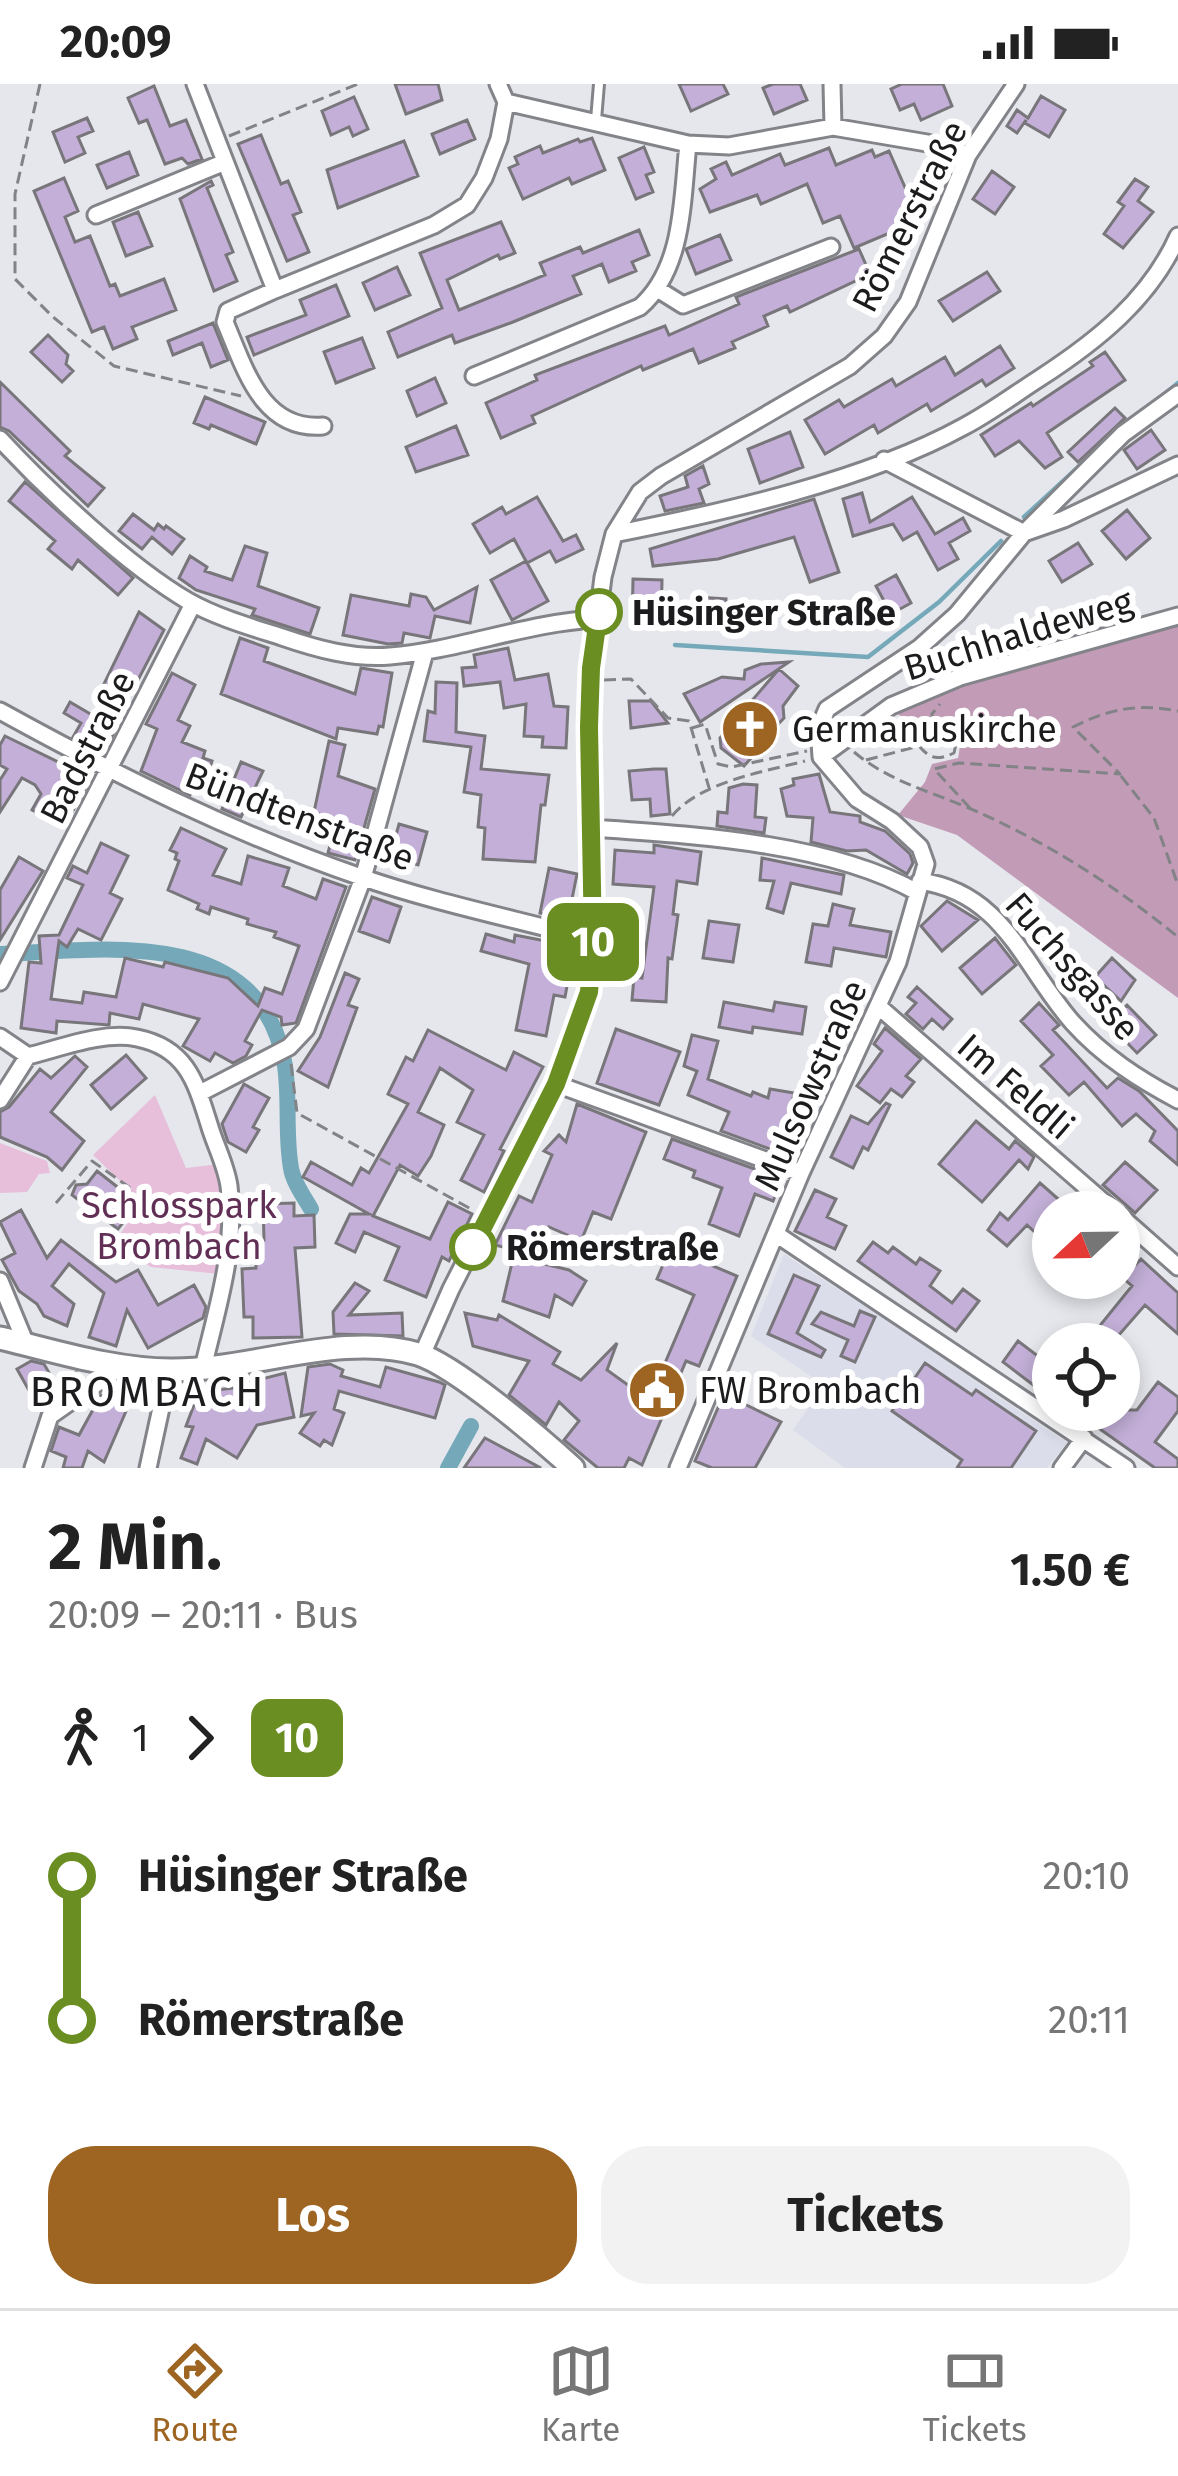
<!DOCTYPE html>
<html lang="de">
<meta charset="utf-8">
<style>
body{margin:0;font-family:"Fira Sans",sans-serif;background:#f2f2f2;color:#222;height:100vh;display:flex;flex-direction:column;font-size:45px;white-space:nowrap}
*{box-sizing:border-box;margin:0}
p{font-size:39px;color:#767676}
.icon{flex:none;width:66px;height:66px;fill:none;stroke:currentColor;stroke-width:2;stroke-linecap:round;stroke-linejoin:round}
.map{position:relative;height:1384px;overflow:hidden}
.sheet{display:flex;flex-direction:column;background:#fff;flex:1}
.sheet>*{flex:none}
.badge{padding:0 24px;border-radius:18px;font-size:42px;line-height:78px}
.needle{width:78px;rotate:248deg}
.controls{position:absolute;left:1032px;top:1107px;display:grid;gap:24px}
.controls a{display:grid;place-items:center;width:108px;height:108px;border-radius:50%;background:#fff;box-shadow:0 6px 18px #0003;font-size:60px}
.map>.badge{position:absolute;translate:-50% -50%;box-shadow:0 0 0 6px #fff}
.legs{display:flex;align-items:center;gap:18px;height:132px;padding:0 48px;font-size:39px}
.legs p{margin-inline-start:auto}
.overview{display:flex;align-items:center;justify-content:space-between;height:204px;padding:0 48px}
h1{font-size:66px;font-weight:700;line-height:90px}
.cta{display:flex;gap:24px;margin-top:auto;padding:24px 48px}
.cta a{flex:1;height:138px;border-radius:48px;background:#9e6422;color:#fff;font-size:48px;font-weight:700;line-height:138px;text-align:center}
.cta a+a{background:#f2f2f2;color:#222}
ul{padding:0 48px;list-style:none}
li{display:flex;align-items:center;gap:42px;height:144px;font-size:45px}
li i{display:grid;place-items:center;width:18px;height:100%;margin:0 15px;background:currentColor}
li i::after{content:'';width:30px;height:30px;margin:-15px;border:9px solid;border-radius:50%;background:#fff}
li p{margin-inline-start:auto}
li:first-child i{background:linear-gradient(#0000 50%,currentColor 0)}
li:last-child i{background:linear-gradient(currentColor 50%,#0000 0)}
.status{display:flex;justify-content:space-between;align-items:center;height:84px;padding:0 60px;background:#fff;direction:ltr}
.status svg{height:33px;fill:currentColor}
.tab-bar{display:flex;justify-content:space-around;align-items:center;height:168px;border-top:3px solid #e0e0e0;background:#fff;font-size:33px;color:#767676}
.tab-bar a{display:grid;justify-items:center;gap:6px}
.tab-bar .selected{color:#9e6422}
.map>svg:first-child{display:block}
.built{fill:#dbddea}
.green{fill:#e7bfdb}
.forest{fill:#c29bb7}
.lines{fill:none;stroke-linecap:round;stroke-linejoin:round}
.stream{stroke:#75a9b9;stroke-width:4.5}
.canal{stroke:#75a9b9;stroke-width:16}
.building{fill:#c3afd7;stroke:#78767a;stroke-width:3}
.service-casing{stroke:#838489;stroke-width:14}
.minor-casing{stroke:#838489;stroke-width:21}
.secondary-casing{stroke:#838489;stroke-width:27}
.path{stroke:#828386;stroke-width:3;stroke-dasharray:12 6;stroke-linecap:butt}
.service{stroke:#fff;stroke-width:8}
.minor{stroke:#fff;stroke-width:15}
.secondary{stroke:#fff;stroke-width:21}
.line-1-casing{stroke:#fff;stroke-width:27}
.line-1{stroke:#6b8e23;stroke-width:18}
.stop-1-dot{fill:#fff;stroke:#6b8e23;stroke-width:6}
.labels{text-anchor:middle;stroke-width:12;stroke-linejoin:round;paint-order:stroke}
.street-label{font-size:36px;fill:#1c1c1e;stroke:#fff}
.stop-label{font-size:36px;font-weight:bold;fill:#1c1c1e;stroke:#fff;text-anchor:start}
.poi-label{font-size:36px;fill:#1c1c1e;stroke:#fff;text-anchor:start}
.park-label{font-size:36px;fill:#612f55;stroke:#fff}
.quarter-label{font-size:42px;letter-spacing:3px;fill:#1c1c1e;stroke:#fff}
</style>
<div class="status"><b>20:09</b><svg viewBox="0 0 49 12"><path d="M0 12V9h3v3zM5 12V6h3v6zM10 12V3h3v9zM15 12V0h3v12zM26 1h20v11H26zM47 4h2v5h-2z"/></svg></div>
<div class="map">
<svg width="1178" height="1384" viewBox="0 0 1178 1384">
<rect width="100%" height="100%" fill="#e6e7ec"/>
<path class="built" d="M784 1170 875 1229 1067 1359 1047 1384H845L793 1346 824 1301 751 1252Z"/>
<path class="green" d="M155 1011 186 1084 219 1080 226 1124 219 1190 151 1183 114 1159 142 1118 93 1071Z
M0 1059 47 1077 50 1089 39 1090 27 1108 0 1109Z"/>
<path class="forest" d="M1178 533V914L957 751 898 731 925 698 932 680 958 674C962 655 960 645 945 632L914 642 898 630 950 600Z"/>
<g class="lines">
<path class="stream" d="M1150 322 1178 299
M1024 433 1086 376
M675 561 868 573 939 518 1001 457"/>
<path class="canal" d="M0 870C106 866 261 840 285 982 290 1016 285 1051 291 1084 293 1098 304 1113 311 1125
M448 1384 471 1342"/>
</g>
<path class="building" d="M395 0H438L442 16 406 30Z
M679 0H723L728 10 691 27Z
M773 0H800L807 16 774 30 763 4Z
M902 0H943L952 22 921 36 914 20 900 26 891 5Z
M154 2 170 42 186 36 202 75 188 80 182 74 165 80 147 36 139 39 128 14Z
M1041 12 1065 26 1049 53 1025 39 1026 36 1017 49 1007 42 1017 26 1028 34Z
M354 13 368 45 353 52 349 43 331 51 322 27Z
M87 34 93 47 78 53 85 69 65 78 53 48Z
M467 36 475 55 440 70 432 50Z
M261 51 281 100 288 97 301 128 293 131 309 168 287 177 238 60Z
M592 54 605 86 572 100 569 94 523 115 509 84 518 80 515 73 540 62 543 69 578 55 580 58Z
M404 57 418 92 338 124 327 86Z
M644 63 654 88 646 91 653 108 636 115 619 74Z
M829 64 836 81 872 66 875 73 889 67 908 110 912 109 923 135 854 164 840 132 823 139 807 100 761 120 757 111 710 128 700 105 716 95 711 85 726 78 732 91 780 70 785 81Z
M129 68 138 91 107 104 97 81Z
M992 87 1014 103 995 130 973 115Z
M64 94 78 127 65 133 75 158 90 152 110 202 115 200 120 212 164 195 176 226 132 243 137 255 113 265 104 243 92 248 34 107Z
M1135 95 1148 103 1138 117 1153 128 1123 164 1104 150 1124 122 1118 118Z
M211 97 213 101 207 104 233 168 226 171 237 197 214 207 180 115Z
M138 128 152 162 126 172 113 138Z
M501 138 515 169 500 175 498 171 447 196 459 226 545 191 540 179 580 163 583 169 639 146 649 171 632 178 636 187 609 198 602 180 573 192 581 210 513 238 455 259 452 251 398 273 388 248 442 224 420 169Z
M720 151 731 176 696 190 686 165Z
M859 165 870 190 790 228 787 222 764 232 768 242 732 258 735 264 699 279 693 265 643 286 641 282 532 332 535 339 501 354 486 319 537 296 535 291 665 242 669 251 739 220 736 213Z
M397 183 410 211 375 226 363 199Z
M987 188 1000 207 953 237 939 217Z
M336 201 349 232 254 271 247 253 306 231 300 216Z
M213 239 228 276 211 283 202 259 173 271 168 257Z
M48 251 68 271 66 280 73 287 62 298 31 268Z
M362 254 374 284 336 299 324 268Z
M1000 262 1014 284 986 302 982 296 931 327 927 320 878 349 874 341 825 370 805 336 839 316 844 323 892 295 896 302 945 273 955 291Z
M1105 268 1125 296 1047 349 1062 373 1045 384 1019 357 995 372 981 351 1031 319 1033 322 1093 282 1090 278Z
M435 294 446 319 417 332 407 307Z
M0 298 70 367 65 372 104 404 88 422 9 347 0 343Z
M205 313 265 338 256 360 211 341 209 345 194 339Z
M1115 324 1125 334 1078 378 1068 368Z
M456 342 468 371 416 388 406 363Z
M1151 346 1165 366 1137 385 1124 366Z
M790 348 803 383 760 399 748 365Z
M703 382 709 400 699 405 704 419 665 427 660 412 688 403 685 392Z
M25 398 133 494 118 511 78 476 72 485 48 465 55 457 9 417Z
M862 409 870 438 912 413 935 450 963 434 970 447 949 459 958 475 938 486 917 448 903 456 893 440 853 452 843 415Z
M537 413 563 457 576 451 583 465 556 478 550 467 527 479 514 455 490 469 473 440 502 423 506 430Z
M814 415 839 488 810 498 794 453 718 475 653 482 650 465Z
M1127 426 1150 454 1126 475 1102 447Z
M133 430 154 446 158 440 164 445 166 442 184 455 172 470 152 453 142 465 119 447Z
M1078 459 1092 480 1062 498 1049 477Z
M245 462 267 469 258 502 319 524 310 550 252 531 255 525 196 506 179 494 190 472 207 483 205 487 232 496Z
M526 477 548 517 512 536 491 496Z
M896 491 911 519 891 530 876 502Z
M633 495 662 496 661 543 632 542Z
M477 503 470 539 435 532 430 554 404 549 402 559 388 560 343 551 351 511 409 522 411 510 426 513 434 526Z
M696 513 726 515 725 543 694 542Z
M139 528 164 546 125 621 100 608Z
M240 554 268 564 264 577 355 610 361 584 392 589 383 643 379 642 377 650 338 644 336 655 221 610Z
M508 564 515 596 548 590 554 622 568 623 566 664 542 663 543 653 524 652 526 620 504 624 500 598 464 602 462 584 476 583 474 571Z
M789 578 700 638 684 610 722 593 744 595 745 586 761 580Z
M779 585 798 602 783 622 784 634 767 652 762 630 760 662 754 657 753 672 744 682 721 664 720 654Z
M172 589 195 601 178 636 190 642 182 658 205 667 203 674 212 677 208 690 199 686 190 711 141 687 157 645 146 640Z
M436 598 457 599 456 648 485 652 481 685 549 691 545 721H541L535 778 483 775 485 744 478 743 481 711 464 708 471 663 424 657 428 627 435 629Z
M629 617H651L668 639 631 644Z
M70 618 116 645 103 668 73 653 81 639 64 629Z
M5 652 91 694 64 743 32 726 41 710 35 701 22 694 0 728V696L7 685 0 681V661Z
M329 657 345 661 338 692 375 705 355 776 328 769 336 737 314 728Z
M241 678 263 687 241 733 222 725Z
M654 685H666L670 730 651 732 650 715 632 716 629 687Z
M819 690 830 728 860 732V738L885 747 910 770 913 779 907 790 866 766 847 767 811 758 813 734 787 732 781 705 794 701 793 695Z
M743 700 757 701 755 733 766 734 764 749 717 742 718 728 727 729 729 704Z
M399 740 427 748 418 781 390 773Z
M181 744 226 765 213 791 241 800 248 772 289 784 283 802 316 815 323 795 346 803 296 939 282 941 281 933 262 926 245 957 252 961 246 972 233 979 215 969 210 977 183 962 199 935 143 920 139 935 110 929 109 941 57 937 56 949 21 944 29 878 41 879 39 852 59 851 83 801 67 794 73 782 87 789 101 759 128 772 110 809 122 815 101 856 78 845 67 863 59 857 51 915 82 919 84 908 116 913 125 874 163 883 165 878 228 894 258 922 265 904 282 910 299 862 274 853 276 848 247 840 248 835 211 823 209 830 197 825 199 820 168 806 179 777 175 775 177 769 170 766Z
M654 761 701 768 697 800 677 797 673 830 678 831 672 875 668 874 666 918 632 916 634 893 642 894 654 803 613 800 615 766 654 769Z
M19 773 43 787 0 856V806Z
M762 774 844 791 841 810 791 799 783 829 767 824 774 797 760 796Z
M549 784 577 790 568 835 540 829Z
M372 813 401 823 389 858 359 847Z
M947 817 978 836 942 867 921 842Z
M833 820 854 825 850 841 891 848 886 873 834 864 831 882 806 878 813 840 828 842Z
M709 837 739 841 733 878 703 874Z
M486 850 514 858 515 851 561 860 556 883 570 886 565 913 554 911 546 952 516 946 529 880 481 867Z
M995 854 1016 881 982 910 960 884Z
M1112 874 1135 896 1121 917 1095 893Z
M345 889 359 895 348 921 357 924 328 1003 298 987 320 953Z
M917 903 952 935 943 945 932 935 923 945 906 930 916 919 908 913Z
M724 918 773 927 775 918 806 923 802 950 753 943 752 949 719 943Z
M1039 919 1059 941 1053 946 1107 1004 1118 994 1139 1007 1178 1047V1081L1150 1057 1155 1047 1136 1030 1122 1042 1084 998 1069 1011 1041 982 1053 971 1021 937Z
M1127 921 1156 951 1137 969 1108 939Z
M885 944 921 975 906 992 914 998 902 1013 891 1005 880 1019 857 1002 882 967 874 960Z
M616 945 680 968 659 1021 597 999Z
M428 946 506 986 514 968 543 983 500 1065 504 1067 484 1108 461 1096 484 1051 457 1038 473 1006 440 984 418 1028 444 1041 431 1072 418 1092 400 1081 373 1132 430 1155 448 1118 472 1130 449 1177 442 1173 426 1213 385 1196 399 1163 364 1148 355 1168 336 1159 350 1130H369L303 1093 311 1078 352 1101 361 1084 369 1089 408 1020 388 1010 406 973 413 977Z
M692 951 718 957 708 995 751 1012 753 1008 768 1014 770 1005 794 1009 792 1019 797 1021 812 983 826 990 792 1073 721 1047 729 1028 688 1011 697 987 684 982Z
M126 971 146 994 111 1025 91 1001Z
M75 972 87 983 51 1028 84 1057 62 1086 47 1073 0 1053V1028L9 1023 40 985 51 994Z
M244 1000 269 1014 253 1043 259 1046 246 1068 228 1058 222 1040Z
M886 1019 890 1021 868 1066 863 1063 853 1084 831 1073 851 1032 868 1040Z
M577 1020 646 1048 611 1135 593 1128 581 1157 549 1143 540 1179 569 1186 586 1197 572 1221 555 1211 549 1233 503 1217 515 1166 495 1161 519 1112 532 1118 552 1071 544 1067 559 1051 566 1058Z
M976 1037 1009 1065 1015 1057 1034 1073 1028 1085 1019 1076 982 1118 939 1080Z
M672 1055 782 1095 773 1117 755 1110 739 1152 709 1140 722 1104 693 1093 695 1087 664 1075Z
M1125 1078 1157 1106 1135 1129 1103 1101Z
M97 1087 120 1105 116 1109 134 1125 118 1145 72 1111 76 1101 87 1100Z
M1040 1099 1065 1121 1053 1128V1134L1038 1151 1027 1141 1007 1162 988 1146 1000 1129 1008 1136Z
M815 1106 836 1115 827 1133 846 1142 835 1165 795 1147Z
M294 1119V1132L314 1131 315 1163 295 1164 302 1253 253 1254V1233H244L242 1185 256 1184 255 1156H264L263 1120Z
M21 1126 47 1174 61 1156 116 1198 138 1186 158 1221 194 1201 206 1223 203 1234 148 1264 127 1226 116 1262 89 1253 104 1209 69 1180 52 1202 74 1220 67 1242 44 1232 37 1220 19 1207 2 1176 15 1169 0 1138Z
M873 1158 888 1169 893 1163 916 1180 920 1174 940 1187 930 1202 952 1219 963 1205 979 1217 956 1247 858 1177Z
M670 1164 737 1192 699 1282 686 1277 642 1381 629 1374 624 1384H598L564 1356 579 1337 559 1318 546 1341 509 1311 529 1277 473 1262 465 1229 497 1236 499 1231 560 1268 553 1280 581 1296 617 1259 607 1286 639 1309 651 1281 662 1286 694 1211 657 1195Z
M1141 1175 1178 1209V1250L1145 1221 1111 1260H1085L1132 1202 1123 1194Z
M794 1191 819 1202 797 1249 825 1266 821 1273 768 1250Z
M355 1199 369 1207 349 1231 402 1229 403 1252 334 1250 333 1228Z
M860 1227 875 1233 855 1278 841 1272 848 1256 812 1240 821 1228 854 1242Z
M1018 1257 1051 1282 1036 1303 1003 1278Z
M31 1277 44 1280 55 1299 76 1288 80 1297 40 1326 17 1285Z
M925 1279 972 1311 976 1306 1036 1347 1011 1384H957L962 1376 892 1327Z
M330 1280 343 1286 341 1292 380 1303 386 1283 439 1298 445 1301 435 1334 339 1307 334 1325 344 1329 332 1361 324 1356 320 1362 300 1349 314 1329 301 1332 308 1283Z
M285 1289 294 1333 257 1341 237 1374 206 1355 197 1380 181 1374 193 1343 186 1342 199 1308 251 1302 250 1298Z
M1158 1298 1178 1313V1327L1155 1358 1178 1375V1384H1155L1073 1326H1137Z
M724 1310 781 1338 755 1384H712L695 1377Z
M101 1311 127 1325 104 1378 88 1367 82 1384H63L66 1373 51 1367 59 1343 79 1351Z
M485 1354 541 1384H464Z"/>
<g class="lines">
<defs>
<path id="service" d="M596 36 599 0"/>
<path id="minor" d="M195 0 275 206 434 141 467 121 484 94 499 55 506 18
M498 0 506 18 688 60 729 62 833 43 927 59 968 71
M832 0 833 43
M96 131 225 78
M275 206 228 227 225 238C245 285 262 347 323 342
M659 206 683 221 831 163
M474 292 640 223C684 184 682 116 688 60
M0 355C48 407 127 481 188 517 216 533 251 543 282 553 317 565 353 575 390 572 461 566 527 538 598 535
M884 376 1024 449 1064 435 1178 381
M614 450C724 428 864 397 963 343 990 329 1015 310 1040 294 1097 257 1150 215 1178 152
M0 627C116 691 235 750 361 793 436 819 516 835 593 856
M821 673 819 644 827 625 919 564 957 530 1024 449 1123 350 1178 310
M821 673 891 622 960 593 1178 532
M590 744C691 751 828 758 917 808
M920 797C1004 809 1023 882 1073 939 1103 972 1138 995 1178 1016
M0 898 193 520
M878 922 1115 1128
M0 953 28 972
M556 1000 801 1089
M202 1008 289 963 306 945 363 794 425 568
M0 1016 28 972C61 964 103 947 137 954 187 964 196 999 209 1040 215 1061 226 1081 229 1102 237 1164 217 1224 203 1284
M1119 1131 1178 1183
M776 1150 1126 1384
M0 1197 26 1260
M422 1271 451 1205 556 1000 589 908 593 856 590 597 603 493 614 450 640 408 661 392 850 282 884 252 908 218 968 71 1016 0
M33 1384 50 1332 123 1281
M148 1384 169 1287
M678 1384 801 1089 898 878 926 780 920 763 892 737 857 715 821 673
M1062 1384 1084 1354"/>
<path id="secondary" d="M0 1254C55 1267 114 1286 171 1286 248 1287 344 1247 418 1270 456 1282 541 1355 573 1384"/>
</defs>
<use href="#service" class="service-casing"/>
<use href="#minor" class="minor-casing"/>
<use href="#secondary" class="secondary-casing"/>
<path class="path" d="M40 0 15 110V195L53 233 114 282 241 312
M229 52 358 0
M604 596 631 595 668 634 689 637 710 707
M932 637V630L940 620
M692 644 705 640 718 680 732 683 807 667
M854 668C890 698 930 707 971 725 1047 758 1114 801 1178 853
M866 676 919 662C931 676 938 676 954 669 958 653 956 647 943 637H932L922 644 919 662
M1121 692 1154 734 1178 801
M970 724 934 685 959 679 1120 690 1073 643C1108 625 1139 619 1178 627
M672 732C700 698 763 688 805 677
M291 980 297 1029 471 1125
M118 1107C158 1133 171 1134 217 1129
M56 1119 92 1077 129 1103 125 1108"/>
<use href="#service" class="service"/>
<use href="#minor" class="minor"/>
<use href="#secondary" class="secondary"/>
</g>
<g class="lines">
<defs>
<path id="line-1" d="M473 1163 556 1000 589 908 593 856 589 643 591 584 599 528"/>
</defs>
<use href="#line-1" class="line-1-casing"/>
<use href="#line-1" class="line-1"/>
</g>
<defs>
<symbol id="church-disc" viewBox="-11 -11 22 22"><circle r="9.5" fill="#9e6422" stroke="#fff"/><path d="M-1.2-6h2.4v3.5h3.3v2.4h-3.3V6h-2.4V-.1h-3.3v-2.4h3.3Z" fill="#fff"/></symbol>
<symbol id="civic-disc" viewBox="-11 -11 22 22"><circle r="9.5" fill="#9e6422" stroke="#fff"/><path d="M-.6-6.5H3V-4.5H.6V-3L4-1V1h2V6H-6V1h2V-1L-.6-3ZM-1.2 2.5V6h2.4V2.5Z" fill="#fff"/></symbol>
</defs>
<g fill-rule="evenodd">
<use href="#church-disc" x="717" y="612" width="66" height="66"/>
<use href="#civic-disc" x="624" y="1273" width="66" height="66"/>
</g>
<g class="stop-1-dot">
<circle cx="599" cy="528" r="21"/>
<circle cx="473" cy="1163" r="21"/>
</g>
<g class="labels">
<g class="street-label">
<text transform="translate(909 132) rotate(-63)" y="13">Römerstraße</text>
<text transform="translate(1018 550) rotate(-17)" y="13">Buchhaldeweg</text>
<text transform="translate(87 663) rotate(-63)" y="13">Badstraße</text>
<text transform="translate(300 732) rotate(21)" y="13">Bündtenstraße</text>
<text transform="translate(1073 882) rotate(49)" y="13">Fuchsgasse</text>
<text transform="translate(810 1001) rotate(-66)" y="13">Mulsowstraße</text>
<text transform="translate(1016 1002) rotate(41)" y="13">Im Feldli</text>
</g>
<g class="stop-label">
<text x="632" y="541">Hüsinger Straße</text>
<text x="506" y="1176">Römerstraße</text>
</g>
<g class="poi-label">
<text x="792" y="658">Germanuskirche</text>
<text x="699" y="1319">FW Brombach</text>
</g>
<g class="park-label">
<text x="179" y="1134">Schlosspark<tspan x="179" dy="41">Brombach</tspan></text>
</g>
<g class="quarter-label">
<text x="148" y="1322">BROMBACH</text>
</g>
</g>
</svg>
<div class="controls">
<a><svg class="needle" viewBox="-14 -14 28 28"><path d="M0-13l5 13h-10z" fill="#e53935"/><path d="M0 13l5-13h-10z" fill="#767676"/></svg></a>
<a><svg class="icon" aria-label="locate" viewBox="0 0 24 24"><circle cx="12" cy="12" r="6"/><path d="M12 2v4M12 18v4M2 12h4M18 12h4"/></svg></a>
</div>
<b class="badge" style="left:593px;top:858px;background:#6b8e23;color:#fff">10</b>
</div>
<section class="sheet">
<div class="overview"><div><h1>2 Min.</h1><p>20:09 – 20:11 · Bus</p></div><b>1.50 €</b></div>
<div class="legs"><svg class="icon" aria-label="walk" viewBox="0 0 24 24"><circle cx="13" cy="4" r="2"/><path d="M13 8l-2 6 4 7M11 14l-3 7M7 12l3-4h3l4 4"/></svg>1<svg class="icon" aria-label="forward" viewBox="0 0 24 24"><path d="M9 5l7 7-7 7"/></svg><b class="badge" style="background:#6b8e23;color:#fff">10</b></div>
<ul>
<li><i style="color:#6b8e23"></i><b>Hüsinger Straße</b><p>20:10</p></li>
<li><i style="color:#6b8e23"></i><b>Römerstraße</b><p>20:11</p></li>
</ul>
<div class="cta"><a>Los</a><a>Tickets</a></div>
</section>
<nav class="tab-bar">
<a class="selected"><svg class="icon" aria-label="directions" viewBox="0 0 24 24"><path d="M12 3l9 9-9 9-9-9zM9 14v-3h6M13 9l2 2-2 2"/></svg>Route</a>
<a><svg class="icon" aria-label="map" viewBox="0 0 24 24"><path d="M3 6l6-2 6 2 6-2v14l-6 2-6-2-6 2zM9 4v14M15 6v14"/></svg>Karte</a>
<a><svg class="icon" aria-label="tickets" viewBox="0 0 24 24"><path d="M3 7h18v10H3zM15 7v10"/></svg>Tickets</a>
</nav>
